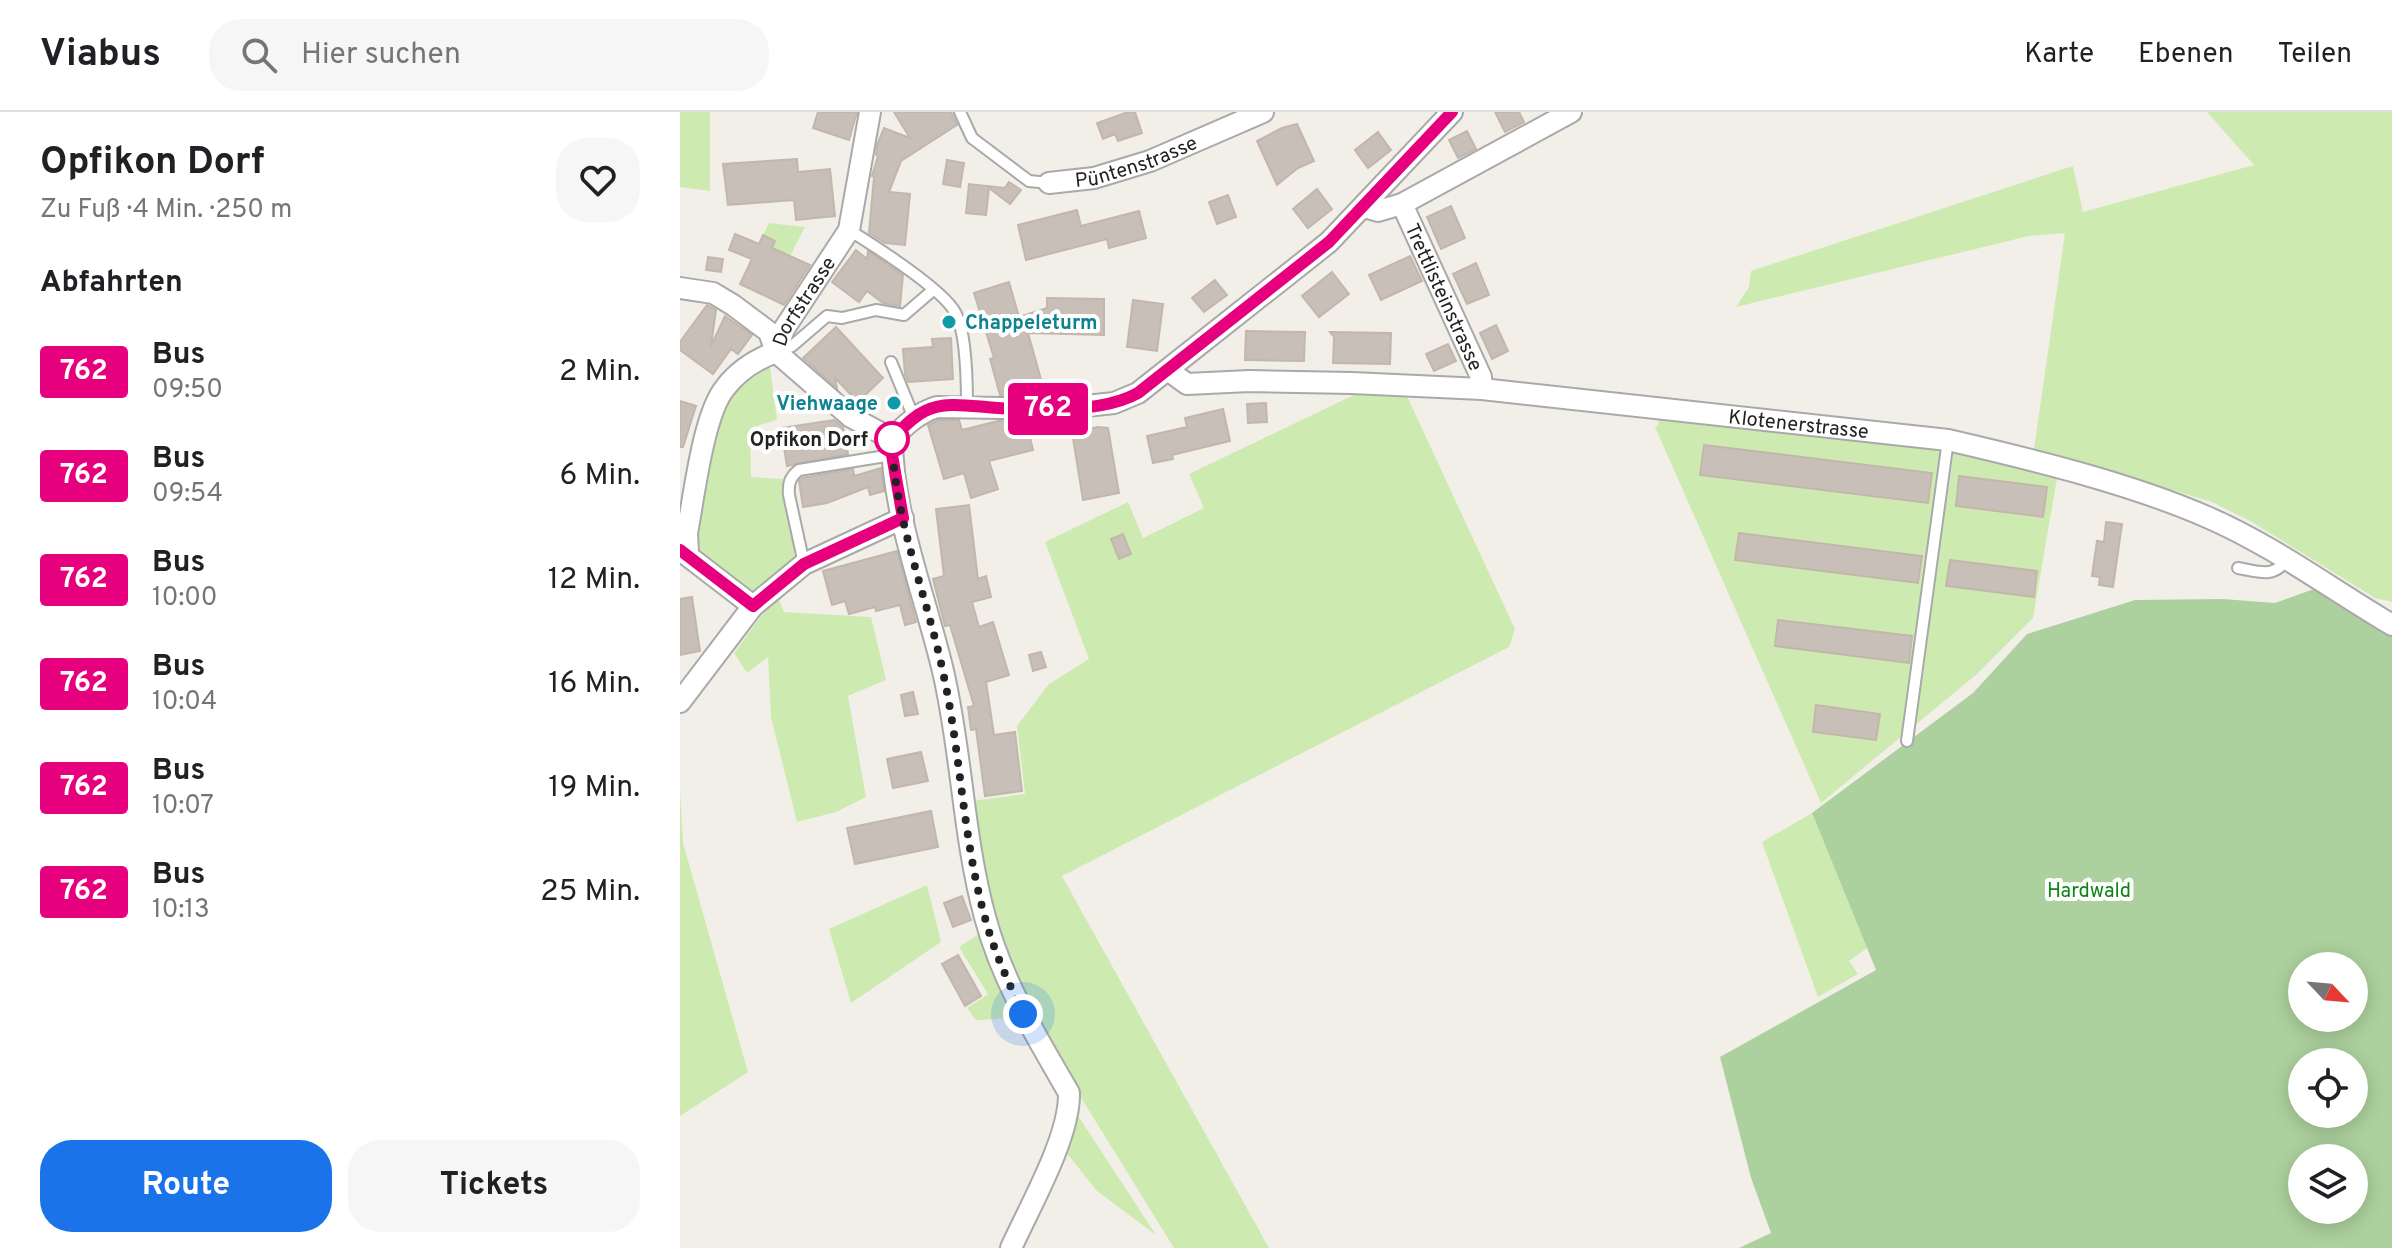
<!DOCTYPE html>
<html lang="de">
<meta charset="utf-8">
<style>
body{margin:0;font-family:Overpass,sans-serif;background:#f6f6f6;color:#202124;height:100vh;display:flex;flex-direction:column;font-size:30px;white-space:nowrap}
*{box-sizing:border-box;margin:0}
p{font-size:26px;color:#757577}
.icon{flex:none;width:44px;height:44px;fill:none;stroke:currentColor;stroke-width:2;stroke-linecap:round;stroke-linejoin:round}
.map{position:relative;flex:1;overflow:hidden}
.details{display:flex;flex-direction:column;background:#fff;width:680px}
.details>*{flex:none}
.badge{padding:0 16px;border-radius:6px;font-size:28px;line-height:52px}
.needle{width:52px;rotate:116deg}
.tools{position:absolute;left:1608px;top:840px;display:grid;gap:16px}
.tools a{display:grid;place-items:center;width:80px;height:80px;border-radius:50%;background:#fff;box-shadow:0 4px 20px #0003;font-size:40px}
.you{position:absolute;width:40px;height:40px;margin:-20px;border:6px solid #fff;border-radius:50%;background:#1a73e8;box-shadow:0 0 0 12px #1a73e833}
.map>.badge{position:absolute;translate:-50% -50%;box-shadow:0 0 0 4px #fff}
h2{padding:0 40px;font-size:30px;line-height:72px}
.round{display:grid;place-items:center;flex:none;width:84px;height:84px;border-radius:32px;background:#f6f6f6}
.head{display:flex;align-items:center;justify-content:space-between;height:136px;padding:0 40px}
h1{font-size:38px;font-weight:700;line-height:60px}
.button{display:flex;gap:16px;margin-top:auto;padding:16px 40px}
.button a{flex:1;height:92px;border-radius:32px;background:#1a73e8;color:#fff;font-size:32px;font-weight:700;line-height:92px;text-align:center}
.button a+a{background:#f6f6f6;color:#202124}
ul{padding:0;list-style:none}
li{display:flex;align-items:center;gap:24px;height:104px;padding:0 40px}
li div{flex:1}
li b{display:block;font-size:30px}
li em{font-style:normal}
li .badge{min-width:88px;font-weight:700;text-align:center}
header{display:flex;align-items:center;gap:48px;box-sizing:border-box;height:112px;padding:0 40px;background:#fff;border-bottom:2px solid #e0e0e0}
header strong{font-size:38px}
nav{display:flex;gap:44px;margin-inline-start:auto;font-size:28px}
.search{width:560px;height:72px;background:#f6f6f6;display:flex;align-items:center;gap:20px;box-sizing:border-box;padding:0 28px;border-radius:32px;color:#757577;font-size:30px}
main{display:flex;flex:1;min-height:0}
.map>svg:first-child{display:block}
.grass{fill:#cdebb0}
.forest{fill:#add19e;fill-rule:evenodd}
.building{fill:#c7bfb8;stroke:#c4b6ab;stroke-width:2}
.lines{fill:none;stroke-linecap:round;stroke-linejoin:round}
.service-casing{stroke:#a9a9a9;stroke-width:14}
.minor-casing{stroke:#a9a9a9;stroke-width:24}
.service{stroke:#fff;stroke-width:10}
.minor{stroke:#fff;stroke-width:20}
.line-casing{stroke:#fff;stroke-width:18}
.line{stroke:#e6007e;stroke-width:12}
.walk{stroke:#222;stroke-width:8;stroke-dasharray:0 14.4}
.culture-dot{fill:#0f9aa8;stroke:#fff;stroke-width:3}
.stop-dot{fill:#fff;stroke:#e6007e;stroke-width:4}
.labels{text-anchor:middle;stroke-width:8;stroke-linejoin:round;paint-order:stroke}
.street-label{font-size:20px;fill:#222;stroke:#fff}
.culture-label{font-size:20px;font-weight:bold;fill:#0d838f;stroke:#fff;text-anchor:start}
.stop-label{font-size:20px;font-weight:bold;fill:#222;stroke:#fff;text-anchor:end}
.park-label{font-size:20px;fill:#0c8416;stroke:#fff}
</style>
<header>
<strong>Viabus</strong>
<div class="search"><svg class="icon" aria-label="search" viewBox="0 0 24 24"><circle cx="10" cy="10" r="6"/><path d="M15 15l6 6"/></svg>Hier suchen</div>
<nav><a>Karte</a><a>Ebenen</a><a>Teilen</a></nav>
</header>
<main>
<section class="details">
<div class="head"><div><h1>Opfikon Dorf</h1><p>Zu Fuß · 4 Min. · 250 m</p></div><a class="round"><svg class="icon" aria-label="heart" viewBox="0 0 24 24"><path d="M12 20l-8-8c-3-5 5-10 8-4 3-6 11-1 8 4z"/></svg></a></div>
<h2>Abfahrten</h2>
<ul>
<li><span class="badge" style="background:#e6007e;color:#fff">762</span><div><b>Bus</b><p>09:50</p></div><em>2 Min.</em></li>
<li><span class="badge" style="background:#e6007e;color:#fff">762</span><div><b>Bus</b><p>09:54</p></div><em>6 Min.</em></li>
<li><span class="badge" style="background:#e6007e;color:#fff">762</span><div><b>Bus</b><p>10:00</p></div><em>12 Min.</em></li>
<li><span class="badge" style="background:#e6007e;color:#fff">762</span><div><b>Bus</b><p>10:04</p></div><em>16 Min.</em></li>
<li><span class="badge" style="background:#e6007e;color:#fff">762</span><div><b>Bus</b><p>10:07</p></div><em>19 Min.</em></li>
<li><span class="badge" style="background:#e6007e;color:#fff">762</span><div><b>Bus</b><p>10:13</p></div><em>25 Min.</em></li>
</ul>
<div class="button"><a>Route</a><a>Tickets</a></div>
</section>
<div class="map">
<svg width="1712" height="1136" viewBox="0 0 1712 1136">
<rect width="100%" height="100%" fill="#f2efe9"/>
<path class="grass" d="M0 0H30V79L0 75Z
M1527 0H1712V490L1695 486 1572 410 1532 390 1354 337 1385 121 1349 124 1056 195 1069 175 1071 159 1393 54 1403 100 1574 53Z
M89 111 125 115 110 144 92 136 94 128 83 123Z
M90 255 97 308 70 316 71 365 103 367 115 445 74 486 18 441 12 426 38 301 60 274Z
M678 281 726 282 835 517 829 535 382 764 589 1136H494L348 900 320 832 291 689 345 682 337 614 369 572 409 547 365 430 448 390 463 426 524 396 509 362Z
M980 303 1260 334 1256 373 1269 375 1274 336 1377 366 1353 506 1297 562 1141 691 975 315 978 313Z
M97 483 104 500 191 505 206 568 168 584 186 685 156 700 117 710 91 605 88 545 67 561 54 541Z
M0 678 3 731 68 960 0 1004Z
M1132 701 1187 836 1169 849 1178 862 1138 885 1082 730Z
M247 773 261 830 171 891 149 817Z
M301 821 308 848 337 906 296 908 287 896 308 882 279 835Z
M395 999 476 1123 417 1079 382 1035Z"/>
<path class="forest" d="M1637 476 1712 521V1136H1059L1091 1121 1071 1066 1040 945 1196 858 1132 701 1293 581 1347 522 1455 488 1543 487 1595 491ZM1622 854H1674V906H1622ZM1622 950H1674V1002H1622ZM1622 1046H1674V1098H1622Z"/>
<path class="building" d="M138 0H177L169 28 133 16Z
M214 0H271L277 13 221 49 209 80 230 82 225 133 205 131 189 121 194 65 192 64 198 44 196 43 197 33 204 16 230 26Z
M448 0H455L462 21 438 29 435 22 423 27 417 11Z
M815 0H839L844 10 825 20Z
M617 12 634 49 618 56 597 73 577 29 602 16Z
M787 19 796 37 778 46 769 28Z
M698 20 711 38 688 56 675 38Z
M117 47 118 60 150 57 155 104 116 108 114 88 48 93 43 52Z
M267 48 284 51 280 75 263 72Z
M329 70 341 78 330 92 309 76 306 103 286 101 289 72 325 76Z
M637 77 652 97 628 116 613 97Z
M548 83 556 105 537 112 529 90Z
M771 94 785 126 761 137 747 105Z
M397 98 401 114 459 99 466 126 429 136 427 127 346 148 338 113Z
M55 122 79 132 83 123 95 129 92 136 130 153 104 193 60 172 72 147 49 138Z
M176 138 187 147 188 139 223 163 220 194 203 191 187 179 179 190 152 170Z
M730 144 742 169 701 188 689 163Z
M28 145 43 147 41 160 26 158Z
M796 151 809 183 787 192 773 162Z
M652 160 669 182 639 205 622 184Z
M535 168 547 183 524 200 512 186Z
M329 170 339 205 367 196V186L424 187V223L348 221 364 278 345 283H320L310 247 314 246 294 181Z
M453 188 483 192 477 239 447 235Z
M27 193 36 198 31 234 45 204 72 223 58 242 51 237 33 262 0 238V230Z
M816 213 828 239 812 247 800 221Z
M156 215 203 266 178 290 155 266 157 276 123 246Z
M566 219 625 220 624 249 565 248Z
M650 220 711 221 710 252 653 251 654 225Z
M271 226 273 267 228 270 225 262 223 237 253 235 252 227Z
M768 232 776 249 754 259 746 242Z
M0 289 16 294 3 335H0Z
M586 291 587 310 568 311 567 292Z
M543 297 550 329 492 343 493 347 473 351 467 324 507 315 505 306Z
M154 308 163 315 168 342 107 354 101 316Z
M259 308H279L282 318 318 309H346L353 338 309 349 318 377 291 386 284 361 264 367 248 313Z
M418 315 428 316 439 381 403 388 392 320Z
M1024 333 1252 361 1248 391 1020 363Z
M201 356 204 379 190 383 188 375 147 391 123 395 119 369 122 366 173 357 174 364Z
M1279 364 1367 375 1363 405 1276 394Z
M289 393 298 467 306 464 311 485 292 490 299 515 313 510 329 563 306 570 314 623 335 620 342 679 305 684 296 617 291 618 288 595 294 594 270 513 265 514 253 467 264 464 256 397Z
M1426 410 1442 412 1433 475 1419 473 1420 465 1412 464 1417 429 1424 430Z
M1059 421 1242 444 1238 471 1055 448Z
M443 422 451 442 439 447 431 427Z
M217 439 236 510 225 513 220 493 196 499 195 495 169 502 165 489 152 493 143 459Z
M1270 448 1357 459 1354 485 1266 474Z
M12 485 20 539 0 543V487Z
M1098 508 1232 524 1229 551 1095 534Z
M361 540 366 555 353 559 349 543Z
M233 580 238 602 225 604 221 583Z
M1136 593 1200 602 1196 628 1133 620Z
M241 640 248 669 213 676 207 647Z
M251 699 258 735 175 752 167 716Z
M282 784 291 808 273 815 264 791Z
M278 843 301 884 285 894 262 852Z"/>
<g class="lines">
<defs>
<path id="service" d="M280 0 292 26 349 69 369 71
M169 118C193 133 265 178 276 202 286 221 287 271 287 294
M99 239 112 234 147 204 162 206 196 198 224 203 253 178
M211 250 234 306
M124 452 109 383C108 371 110 365 119 358L212 343
M1558 456C1577 459 1594 467 1606 448
M1227 629 1268 328"/>
<g id="minor">
<path id="s1" d="M369 71 414 66 470 49 583 0"/>
<path id="s2" d="M722 92 801 265 802 277"/>
<path d="M684 95 698 99 722 92 891 0"/>
<path d="M0 176 33 181 53 193 89 220 96 240"/>
<path id="s3" d="M96 240 104 217 169 118 190 0"/>
<path d="M96 240 171 305 212 327"/>
<path id="s4" d="M489 259 507 272 569 269 672 271 802 277 1268 328C1350 347 1449 371 1527 405 1592 433 1651 477 1712 513"/>
<path d="M212 327C212 401 246 487 263 559 282 640 283 725 305 805 322 869 356 924 389 981 390 1025 350 1094 331 1136"/>
<path d="M212 327C225 313 238 301 257 295L378 297 434 291 458 281 649 130 772 0"/>
<path d="M0 438 73 494"/>
<path d="M8 442 7 421C14 385 23 303 45 276 58 259 77 247 96 240"/>
<path d="M0 590 73 494 124 452 223 406"/>
</g>
</defs>
<use href="#service" class="service-casing"/>
<use href="#minor" class="minor-casing"/>
<use href="#service" class="service"/>
<use href="#minor" class="minor"/>
</g>
<g class="lines">
<defs>
<path id="line" d="M0 438 73 494 124 452 223 406 212 343V327C222 317 232 305 245 299 266 288 295 295 318 296 359 299 422 301 458 281L649 130 772 0"/>
</defs>
<use href="#line" class="line-casing"/>
<use href="#line" class="line"/>
<path class="walk" d="M212 327C214 408 248 486 264 565 281 645 283 727 305 806 314 840 329 871 343 902"/>
</g>
<g class="culture-dot">
<circle cx="269" cy="210" r="8"/>
<circle cx="214" cy="291" r="8"/>
</g>
<circle class="stop-dot" cx="212" cy="327" r="16"/>
<g class="labels">
<g class="street-label">
<text dy="7" stroke="none"><textPath href="#s1" startOffset="90">Püntenstrasse</textPath></text>
<text dy="7" stroke="none"><textPath href="#s2" startOffset="102">Trettlisteinstrasse</textPath></text>
<text dy="7" stroke="none"><textPath href="#s3" startOffset="58">Dorfstrasse</textPath></text>
<text dy="7" stroke="none"><textPath href="#s4" startOffset="636">Klotenerstrasse</textPath></text>
</g>
<g class="culture-label">
<text x="285" y="217">Chappeleturm</text>
<text x="198" y="298" text-anchor="end">Viehwaage</text>
</g>
<g class="stop-label">
<text x="188" y="334">Opfikon Dorf</text>
</g>
<g class="park-label">
<text x="1409" y="785">Hardwald</text>
</g>
</g>
</svg>
<div class="tools">
<a><svg class="needle" viewBox="-14 -14 28 28"><path d="M0-13l5 13h-10z" fill="#e53935"/><path d="M0 13l5-13h-10z" fill="#757577"/></svg></a>
<a><svg class="icon" aria-label="locate" viewBox="0 0 24 24"><circle cx="12" cy="12" r="6"/><path d="M12 2v4M12 18v4M2 12h4M18 12h4"/></svg></a>
<a><svg class="icon" aria-label="layers" viewBox="0 0 24 24"><path d="M12 4l9 5-9 5-9-5zM3 14l9 5 9-5"/></svg></a>
</div>
<div class="you" style="left:343px;top:902px"></div>
<b class="badge" style="left:368px;top:297px;background:#e6007e;color:#fff">762</b>
</div>
</main>
